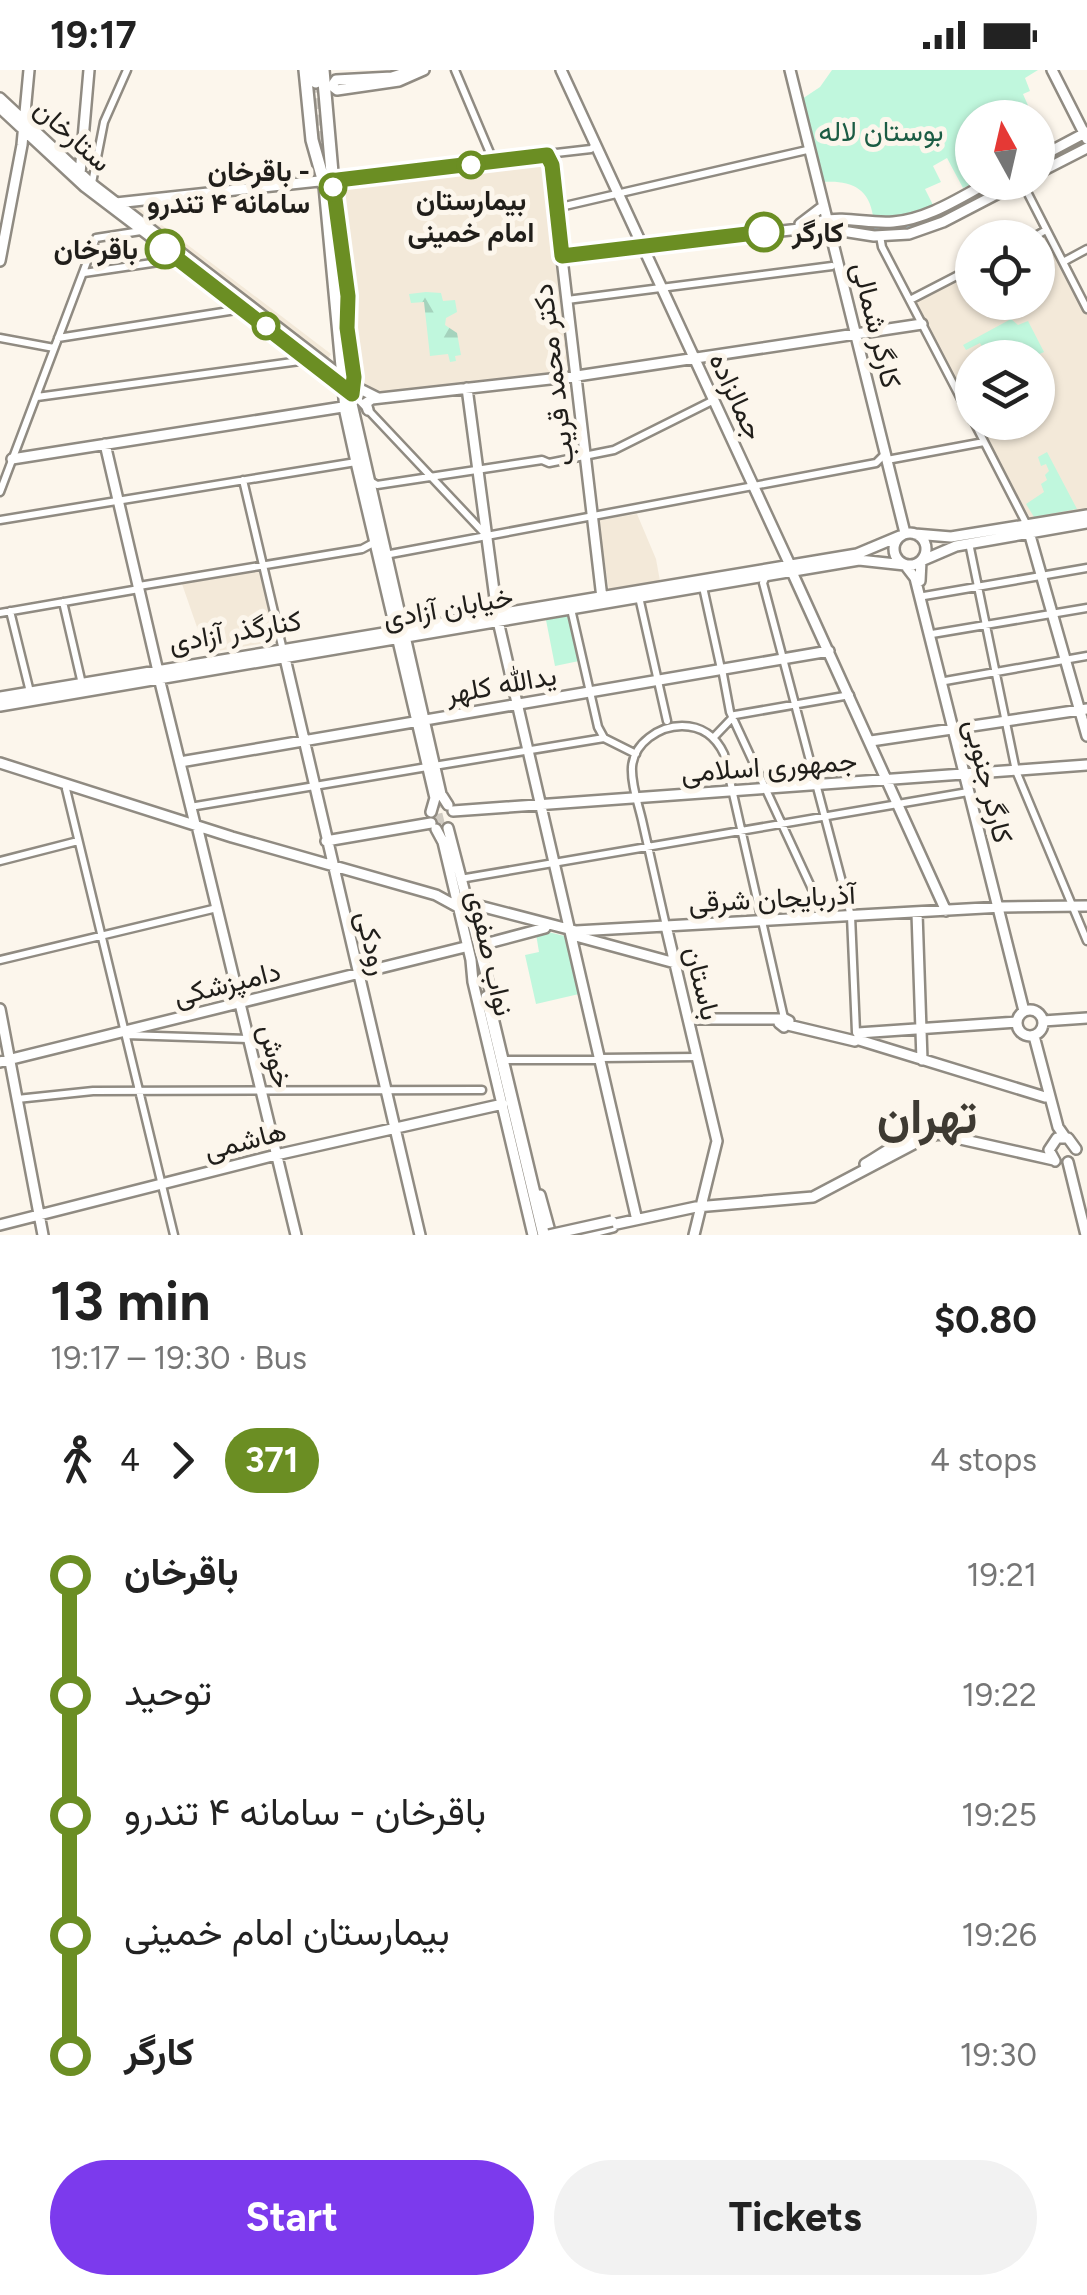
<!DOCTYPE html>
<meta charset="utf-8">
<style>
body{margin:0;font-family:Figtree,Vazirmatn,sans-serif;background:#f2f2f2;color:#222;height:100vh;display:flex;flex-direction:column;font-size:38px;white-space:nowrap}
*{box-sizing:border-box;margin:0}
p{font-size:32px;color:#767676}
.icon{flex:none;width:55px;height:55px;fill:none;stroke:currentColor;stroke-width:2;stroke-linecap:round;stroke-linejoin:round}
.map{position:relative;height:1165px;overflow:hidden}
.details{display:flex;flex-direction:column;background:#fff;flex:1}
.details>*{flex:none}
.badge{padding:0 20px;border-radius:32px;font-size:35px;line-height:65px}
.needle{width:65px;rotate:352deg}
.buttons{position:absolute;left:955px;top:30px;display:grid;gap:20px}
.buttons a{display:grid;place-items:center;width:100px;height:100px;border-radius:50%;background:#fff;box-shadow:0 2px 8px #0004;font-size:50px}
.map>.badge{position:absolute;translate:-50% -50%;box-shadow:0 0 0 5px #fff}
.legs{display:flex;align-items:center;gap:15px;height:110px;padding:0 50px;font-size:32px}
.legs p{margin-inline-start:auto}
.head{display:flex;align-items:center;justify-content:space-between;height:170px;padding:0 50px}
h1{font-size:55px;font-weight:700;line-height:75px}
.cta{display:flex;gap:20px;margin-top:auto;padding:20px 50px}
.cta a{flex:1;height:115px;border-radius:60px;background:#7c3aed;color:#fff;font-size:40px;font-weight:700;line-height:115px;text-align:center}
.cta a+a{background:#f2f2f2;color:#222}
ul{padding:0 50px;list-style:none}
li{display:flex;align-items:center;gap:35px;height:120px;font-size:38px}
li i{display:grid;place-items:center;width:15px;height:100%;margin:0 12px;background:currentColor}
li i::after{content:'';width:25px;height:25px;margin:-12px;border:8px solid;border-radius:50%;background:#fff}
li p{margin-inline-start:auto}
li:first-child i{background:linear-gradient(#0000 50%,currentColor 0)}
li:last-child i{background:linear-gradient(currentColor 50%,#0000 0)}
.status{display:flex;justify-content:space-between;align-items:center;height:70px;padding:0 50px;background:#fff;direction:ltr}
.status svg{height:28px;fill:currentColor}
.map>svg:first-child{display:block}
.built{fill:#f3e9d9}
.forest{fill:url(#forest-firs)}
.park{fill:#c0f7dd}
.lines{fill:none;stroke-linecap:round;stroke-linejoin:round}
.canal{stroke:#9bd2eb;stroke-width:5}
.highway-tunnel{stroke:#d0cbc2;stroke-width:11;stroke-dasharray:11 5.5;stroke-linecap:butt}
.minor-casing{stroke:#908b82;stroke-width:11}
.major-casing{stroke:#908b82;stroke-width:14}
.highway-casing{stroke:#908b82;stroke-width:16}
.minor{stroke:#fff;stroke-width:6}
.major{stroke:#fff;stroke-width:9}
.highway{stroke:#fff;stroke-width:11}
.major-bridge-casing{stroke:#908b82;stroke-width:14;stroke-linecap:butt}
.major-bridge{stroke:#fff;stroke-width:9}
.line-1-casing{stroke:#fff;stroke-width:22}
.line-1{stroke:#6b8e23;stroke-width:15}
.stop-1-dot{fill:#fff;stroke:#6b8e23;stroke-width:5}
.labels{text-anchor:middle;stroke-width:10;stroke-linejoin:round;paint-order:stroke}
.park-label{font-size:28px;fill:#1b5c44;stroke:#fcf6ec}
.street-label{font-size:28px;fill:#201e1a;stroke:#fcf6ec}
.stop-label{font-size:28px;font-weight:bold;fill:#201e1a;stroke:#fcf6ec;text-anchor:end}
.town-label{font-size:48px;font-weight:bold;fill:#3e3a32;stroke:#fcf6ec}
</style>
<div class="status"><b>19:17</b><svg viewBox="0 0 49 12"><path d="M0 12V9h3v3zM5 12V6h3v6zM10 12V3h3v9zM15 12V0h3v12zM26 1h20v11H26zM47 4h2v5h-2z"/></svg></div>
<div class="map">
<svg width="1087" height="1165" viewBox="0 0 1087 1165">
<defs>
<pattern id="forest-firs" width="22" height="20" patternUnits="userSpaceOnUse" patternTransform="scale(2.5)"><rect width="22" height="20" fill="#c0f7dd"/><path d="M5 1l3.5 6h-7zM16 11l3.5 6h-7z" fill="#a5d3bd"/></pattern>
</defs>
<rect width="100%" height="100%" fill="#fcf6ec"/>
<path class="built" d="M544 90 571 301 373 324 363 316 338 112Z
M134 134 331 284 327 291 128 136Z
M1045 165 1087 245V441L1031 450 978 353 1038 352V288H972V342L913 232 972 201V232H1038V169Z
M637 444 656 489 660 511 609 520 598 450Z
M257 501 261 503 274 565 271 572 206 583 182 514Z"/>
<path class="forest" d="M426 222 441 223 443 231 455 230 457 242 446 248 445 255 457 263 461 285 455 286 456 291 450 292 448 284 430 286 424 232 411 233 409 224Z"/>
<path class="park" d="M832 0H1038L1025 8 1030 21 1023 24 1033 47 972 48 974 113 963 118 947 88 933 96 941 112 925 119 933 135C913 142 893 149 873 146 869 117 849 110 823 112L802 29 820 17Z
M1011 249 1018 255 1028 251 1044 282 1033 287H988L980 273 966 280 963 275Z
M1047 382 1077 439 1034 447 1026 434 1044 422 1041 414 1047 410 1045 405 1049 401 1046 394 1041 396 1038 387Z
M569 545 579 591 555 596 546 550Z
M548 862 565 866 579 924 536 934 525 885 539 882 536 864Z"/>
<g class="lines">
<path class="canal" d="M1038 96 1084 73
M840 155 876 160
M885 160 931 151 1006 112"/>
<path class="highway-tunnel" d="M313 12 324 97
M433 728 443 769
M451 786 478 894
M473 889 483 928"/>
<defs>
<path id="minor" d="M455 0 493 90
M333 102 340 107 354 106 591 79 595 75
M1022 112 1087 239
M92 113 104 52 127 0
M556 138 807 80
M880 166 882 177 972 350
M1032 168 1046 160
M1063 192 1087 179
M84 203 179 189
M567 230 832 196
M910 230 972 198
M0 268 54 278
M58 268 242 239
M354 325 486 465
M37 327 307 290
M974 352 1027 455
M887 390 984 372
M243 410 282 576
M369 410 377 415 542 390 549 393 614 380 714 330
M0 422 96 168 141 161
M0 450 356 392
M969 473 1016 701 1087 871
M385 485 876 393 885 384
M766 506 763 513 851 846 856 962
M139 516 362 479 375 472
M703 517 721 599
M924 526 1087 498
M639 527 667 651
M63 532 82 614
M571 539 598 657 604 668
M10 541 30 622
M0 543 139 519
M932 564 1087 538
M722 599 730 642 825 847
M945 611 1087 586
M714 667 735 645 850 625
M604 668 636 684
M434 696 604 668
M66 719 174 1165
M190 737 427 697
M0 791 78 771
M460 809 968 722
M666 856C658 821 650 786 642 750 638 733 631 714 632 697 634 673 659 656 682 656 702 656 716 667 724 684L784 948
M0 890 217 838
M126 965 248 969
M600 988 697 987
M507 990H599
M17 1029 93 1021 482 1020"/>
<path id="major" d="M414 0 392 7 336 10 332 16 337 20 399 11 424 0
M561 0 790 495
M790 0 905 463
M1052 0 1087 69
M0 28 92 114 354 316 378 328
M0 38 85 117 189 196
M543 84 550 86 551 95 602 528
M1038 88 1087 62
M1038 103 1087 78
M80 104 89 0
M116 133 319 111 325 116
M822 151C846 146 869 154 893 152 928 149 959 128 989 112
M800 154 821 138
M562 186 817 157 874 166 909 164 943 152 1020 112
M0 191 22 75 29 0
M209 212 353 324
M343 315 345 342 356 392 435 728 431 742
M467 318 498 551 636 1146
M354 319 352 334 441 724 448 735
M368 340 366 333 372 329 577 306 922 254
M105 374 157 597
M12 389 349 336
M1027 455 1087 666
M894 479a16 16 0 1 1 32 0a16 16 0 1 1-32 0Z
M915 464 951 467 1087 445
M792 502 946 841
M920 511 921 491 956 476 1087 453
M284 584 420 1165
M160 612 195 754
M0 627 857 484 900 466
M0 636 859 490 905 495 915 508 1024 941
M871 671 1087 639
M180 692 829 581
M0 693 232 767 436 825 458 837
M453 741 1087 695
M448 758 494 935
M436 759 443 772 471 890 473 912 533 1165
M198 760 296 1165
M326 771 431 753
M464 829 472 834 576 861 1002 837 1087 836
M917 843 922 990
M666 856 717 1071 694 1165
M572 865 675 893
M482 881 481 875 545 858
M0 939 43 1165
M1017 953a13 13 0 1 1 26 0a13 13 0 1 1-26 0Z
M783 948 789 951 784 957 779 953Z
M689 949H780
M1043 951 1087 948
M788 955 855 971
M858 963 1017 952
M1034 966 1058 1057 1065 1067
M859 970 1045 1027
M0 992 465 877
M1055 1091 1049 1080 1057 1068H1068L1076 1079
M1068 1092 1086 1165
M865 1094C891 1079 920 1054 951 1060
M540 1125 551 1165
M0 1155 276 1085 503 1034
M607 1156 696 1137 813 1127 925 1068 938 1064 1054 1090
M581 1165 613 1157"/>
<path id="highway" d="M305 0 312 70 325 116 343 307
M315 0 316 12
M323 0 333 114 348 227 347 256 354 316
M487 927 544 1165"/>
</defs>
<use href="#minor" class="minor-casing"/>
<use href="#major" class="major-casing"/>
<use href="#highway" class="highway-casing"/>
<use href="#minor" class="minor"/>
<use href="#major" class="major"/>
<use href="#highway" class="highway"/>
<defs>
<path id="major-bridge" d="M549 1165 612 1151"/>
</defs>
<use href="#major-bridge" class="major-bridge-casing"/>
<use href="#major-bridge" class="major-bridge"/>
</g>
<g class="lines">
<defs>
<path id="line-1" d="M165 179 352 324 354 307 347 258 348 226 333 114 338 110 547 85 552 95 562 186 764 162"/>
</defs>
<use href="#line-1" class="line-1-casing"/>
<use href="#line-1" class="line-1"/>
</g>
<g class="stop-1-dot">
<circle cx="471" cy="95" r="12"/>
<circle cx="333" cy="117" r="12"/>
<circle cx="764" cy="162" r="18"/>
<circle cx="165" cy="179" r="18"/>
<circle cx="266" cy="256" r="12"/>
</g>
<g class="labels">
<g class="park-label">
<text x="881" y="71">بوستان لاله</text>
</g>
<g class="street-label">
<text transform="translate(73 65) rotate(42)" y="10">ستارخان</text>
<text transform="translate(877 255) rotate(76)" y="10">کارگر شمالی</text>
<text transform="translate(553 305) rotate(-97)" y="10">دکتر محمد قریب</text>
<text transform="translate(737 326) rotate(65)" y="10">جمالزاده</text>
<text transform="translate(448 537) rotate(-10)" y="10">خیابان آزادی</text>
<text transform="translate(235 561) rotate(-10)" y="10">کنارگذر آزادی</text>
<text transform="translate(501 614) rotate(-10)" y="10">یدالله کلهر</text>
<text transform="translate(769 696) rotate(-4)" y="10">جمهوری اسلامی</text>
<text transform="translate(989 711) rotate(76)" y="10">کارگر جنوبی</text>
<text transform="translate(772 828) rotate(-3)" y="10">آذربایجان شرقی</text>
<text transform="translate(373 873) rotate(77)" y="10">رودکی</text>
<text transform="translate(491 883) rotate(77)" y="10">نواب صفوی</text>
<text transform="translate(227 913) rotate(-14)" y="10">دامپزشکی</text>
<text transform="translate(703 913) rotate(76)" y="10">باستان</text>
<text transform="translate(276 986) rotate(76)" y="10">خوش</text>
<text transform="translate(245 1070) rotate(-14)" y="10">هاشمی</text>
</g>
<g class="stop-label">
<text x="310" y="111">باقرخان -<tspan x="310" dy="32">سامانه ۴ تندرو</tspan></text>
<text x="471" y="140" text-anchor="middle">بیمارستان<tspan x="471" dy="32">امام خمینی</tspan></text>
<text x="792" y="172" text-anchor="start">کارگر</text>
<text x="138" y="189">باقرخان</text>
</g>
<g class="town-label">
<text x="927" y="1063">تهران</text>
</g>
</g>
</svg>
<div class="buttons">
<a><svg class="needle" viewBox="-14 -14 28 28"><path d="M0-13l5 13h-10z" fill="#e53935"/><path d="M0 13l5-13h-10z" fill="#767676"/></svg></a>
<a><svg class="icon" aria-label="locate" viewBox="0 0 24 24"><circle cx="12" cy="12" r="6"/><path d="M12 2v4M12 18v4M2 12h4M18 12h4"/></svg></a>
<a><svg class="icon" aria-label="layers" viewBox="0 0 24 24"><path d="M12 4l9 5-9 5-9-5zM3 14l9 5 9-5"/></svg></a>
</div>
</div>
<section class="details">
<div class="head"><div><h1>13 min</h1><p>19:17 – 19:30 · Bus</p></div><b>$0.80</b></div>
<div class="legs"><svg class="icon" aria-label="walk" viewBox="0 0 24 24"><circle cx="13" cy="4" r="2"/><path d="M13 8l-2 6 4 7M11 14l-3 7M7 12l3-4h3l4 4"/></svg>4<svg class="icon" aria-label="forward" viewBox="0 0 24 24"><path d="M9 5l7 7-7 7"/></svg><b class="badge" style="background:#6b8e23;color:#fff">371</b><p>4 stops</p></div>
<ul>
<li><i style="color:#6b8e23"></i><b>باقرخان</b><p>19:21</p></li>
<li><i style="color:#6b8e23"></i><span>توحید</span><p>19:22</p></li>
<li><i style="color:#6b8e23"></i><span>باقرخان - سامانه ۴ تندرو</span><p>19:25</p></li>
<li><i style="color:#6b8e23"></i><span>بیمارستان امام خمینی</span><p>19:26</p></li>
<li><i style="color:#6b8e23"></i><b>کارگر</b><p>19:30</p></li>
</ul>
<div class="cta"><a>Start</a><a>Tickets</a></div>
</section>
